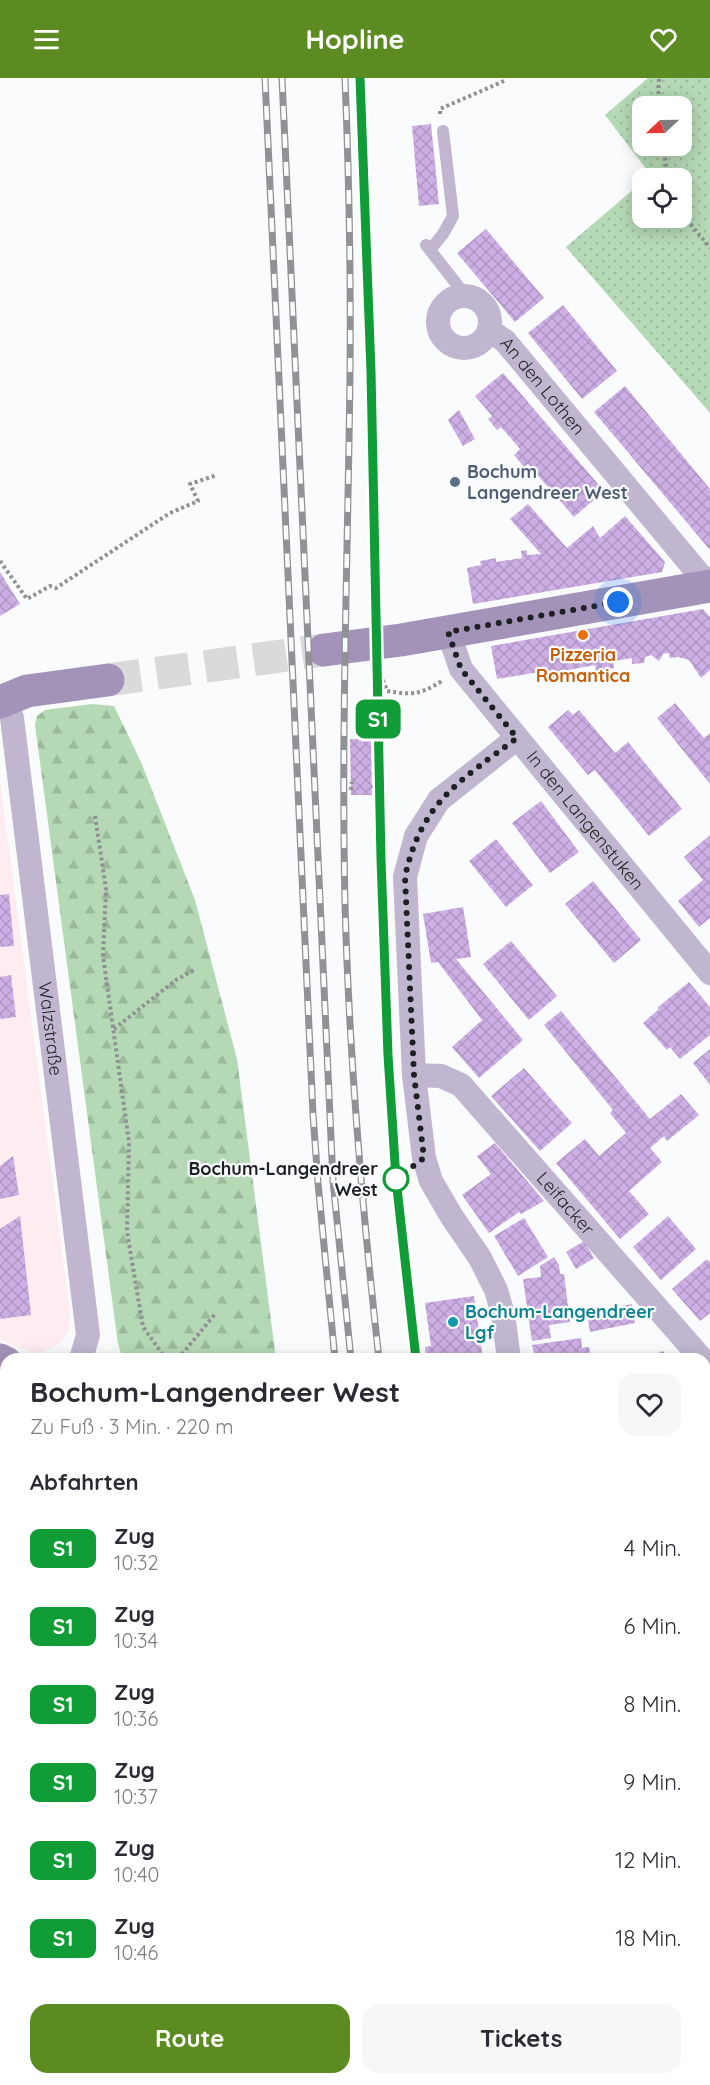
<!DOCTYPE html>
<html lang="de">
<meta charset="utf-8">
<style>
body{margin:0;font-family:Quicksand,sans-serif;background:#f7f7f7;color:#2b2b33;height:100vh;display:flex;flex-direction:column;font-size:22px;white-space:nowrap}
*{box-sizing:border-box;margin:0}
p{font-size:20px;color:#7c7c81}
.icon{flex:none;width:33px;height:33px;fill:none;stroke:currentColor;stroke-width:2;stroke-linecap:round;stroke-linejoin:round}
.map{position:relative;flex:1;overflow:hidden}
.panel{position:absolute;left:0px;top:1275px;width:711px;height:732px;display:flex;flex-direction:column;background:#fff;border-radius:18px 18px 0 0;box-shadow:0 3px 15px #0003}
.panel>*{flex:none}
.badge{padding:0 12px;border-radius:9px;font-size:21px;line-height:39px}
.needle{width:39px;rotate:248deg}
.controls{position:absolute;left:632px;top:18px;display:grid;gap:12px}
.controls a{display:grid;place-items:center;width:60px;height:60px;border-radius:12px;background:#fff;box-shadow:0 3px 15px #0003;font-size:30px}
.you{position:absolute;width:30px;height:30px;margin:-15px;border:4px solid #fff;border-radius:50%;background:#1a73e8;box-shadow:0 0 0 9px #1a73e833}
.map>.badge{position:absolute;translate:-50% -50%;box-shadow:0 0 0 3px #fff}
h2{padding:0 30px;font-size:22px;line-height:54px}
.round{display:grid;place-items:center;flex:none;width:63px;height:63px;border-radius:18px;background:#f7f7f7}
.headline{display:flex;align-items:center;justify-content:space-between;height:102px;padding:0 30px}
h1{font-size:28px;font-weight:700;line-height:45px}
.button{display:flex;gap:12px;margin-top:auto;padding:12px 30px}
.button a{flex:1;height:69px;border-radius:18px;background:#5c8c21;color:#fff;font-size:24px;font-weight:700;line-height:69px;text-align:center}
.button a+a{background:#f7f7f7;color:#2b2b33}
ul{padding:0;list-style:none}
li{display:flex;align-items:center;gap:18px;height:78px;padding:0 30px}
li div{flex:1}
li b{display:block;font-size:22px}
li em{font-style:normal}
li .badge{min-width:66px;font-weight:700;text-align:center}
header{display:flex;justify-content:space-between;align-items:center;height:78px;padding:0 30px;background:#5c8c21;color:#fff;font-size:27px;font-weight:700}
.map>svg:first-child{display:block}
.commercial{fill:#fdedf0}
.forest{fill:url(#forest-firs)}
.park{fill:url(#park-dots);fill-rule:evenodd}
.building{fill:url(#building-cross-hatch)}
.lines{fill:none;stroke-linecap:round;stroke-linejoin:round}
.secondary-tunnel{stroke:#d9dadc;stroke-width:33;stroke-dasharray:33 16;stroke-linecap:butt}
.path{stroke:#8f9194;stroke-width:4;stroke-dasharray:3 3;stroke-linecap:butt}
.lane{stroke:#c0b6cf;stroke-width:12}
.street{stroke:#c0b6cf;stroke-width:24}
.secondary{stroke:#a393b8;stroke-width:33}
.rail-casing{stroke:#909295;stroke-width:7}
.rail{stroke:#fafbfd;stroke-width:4.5;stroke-dasharray:14;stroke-linecap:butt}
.line-casing{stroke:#fff;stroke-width:14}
.line{stroke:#109c37;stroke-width:9}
.walk{stroke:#1e2124;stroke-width:6;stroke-dasharray:0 10.8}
.service-dot{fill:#5c6f8a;stroke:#fafbfd;stroke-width:2}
.food-dot{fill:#e8710a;stroke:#fafbfd;stroke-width:2}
.stop-dot{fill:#fff;stroke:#109c37;stroke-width:3}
.culture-dot{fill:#0f9aa8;stroke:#fafbfd;stroke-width:2}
.labels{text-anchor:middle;stroke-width:4.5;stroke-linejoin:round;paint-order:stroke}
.street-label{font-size:18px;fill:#1e2124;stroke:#fafbfd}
.service-label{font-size:18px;font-weight:bold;fill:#4e5e75;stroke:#fafbfd;text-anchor:start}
.food-label{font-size:18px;font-weight:bold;fill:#c56008;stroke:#fafbfd}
.stop-label{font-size:18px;font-weight:bold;fill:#1e2124;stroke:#fafbfd;text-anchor:end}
.culture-label{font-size:18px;font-weight:bold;fill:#0d838f;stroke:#fafbfd;text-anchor:start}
</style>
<header><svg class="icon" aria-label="menu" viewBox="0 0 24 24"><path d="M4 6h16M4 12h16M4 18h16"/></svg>Hopline<svg class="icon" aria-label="heart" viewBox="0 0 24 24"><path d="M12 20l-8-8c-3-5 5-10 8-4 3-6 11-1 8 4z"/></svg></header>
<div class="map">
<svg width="710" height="2007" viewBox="0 0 710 2007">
<defs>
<pattern id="forest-firs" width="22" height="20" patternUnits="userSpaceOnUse" patternTransform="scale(1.5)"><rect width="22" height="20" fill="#b5d9b5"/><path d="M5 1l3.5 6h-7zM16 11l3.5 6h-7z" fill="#9bba9c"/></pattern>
<pattern id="park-dots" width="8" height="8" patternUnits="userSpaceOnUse" patternTransform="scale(1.5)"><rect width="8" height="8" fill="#b5d9b5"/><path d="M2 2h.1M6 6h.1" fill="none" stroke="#9bba9c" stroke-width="1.8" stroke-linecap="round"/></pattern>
<pattern id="building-cross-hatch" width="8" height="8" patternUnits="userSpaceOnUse" patternTransform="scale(1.5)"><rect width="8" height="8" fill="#ceafe5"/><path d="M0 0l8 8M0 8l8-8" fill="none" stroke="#b096c4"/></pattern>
</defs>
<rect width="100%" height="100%" fill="#fafbfd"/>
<path class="commercial" d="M0 702 70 1235 69 1253 59 1266 43 1274 34 1275 0 1262Z
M705 1385 710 1391V1827L705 1825Z"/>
<path class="forest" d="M92 626 114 628 141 684 195 822 237 981 276 1281H123L118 1266 35 647 37 638 45 632Z"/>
<path class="park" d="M648 0H709L710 2V335L566 169 642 104V140H681V100H646L650 96 605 37ZM642 28H681V68H642Z"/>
<path class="building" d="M431 46 439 126 419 128 412 48Z
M486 151 544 220 515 244 457 175Z
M563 227 617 293 582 321 528 255Z
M503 295 604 413 574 439 528 386 524 389 514 377 520 371 501 349 497 352 488 341 492 338 475 318Z
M625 308 710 411V472L594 334Z
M459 332 475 361 463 368 448 342Z
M528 426 567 470 593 448 600 460 625 438 665 484 662 494 473 526 467 490 481 487 480 483 496 480V484L522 480 521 473 527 472V477L541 476 510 441Z
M0 494 20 526 0 538Z
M703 531 710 539V592L701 600 689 582 678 579 670 580 669 575 663 576 659 583 651 577 645 579 644 585 632 586V580L621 582 613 583 614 590 596 593 595 587 568 592 569 597 551 600 550 594 539 596V594L497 601 491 568Z
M675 625 704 660 710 655V706L657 640Z
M568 632 573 637 579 632 615 675 628 664 682 731 649 758 595 692 588 697 548 649Z
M350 661H371L372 717H351Z
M541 723 579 774 550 795 512 745Z
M710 757V840L699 849 678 823 703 802 684 779Z
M496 761 533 807 506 829 469 783Z
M593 803 641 862 614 885 565 826Z
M9 816 14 868 0 869V817Z
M463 829 471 879 456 881 523 962 479 1000 452 969 482 942 438 884 431 885 423 836Z
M511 863 557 918 529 942 483 886Z
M11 897 16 939 0 941V899Z
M689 904 710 929V957L680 981 670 969 667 972 643 945 659 931 657 930Z
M561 933 650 1041 681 1016 699 1037 667 1063 664 1058 650 1070 662 1084 629 1113 649 1136 620 1161 556 1085 585 1061 599 1078 626 1055 610 1035 613 1032 544 947Z
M710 971V1007L693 985Z
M524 990 572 1045 540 1073 491 1018Z
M495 1065 544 1123 521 1136 519 1134 489 1155 462 1117 491 1096 477 1078Z
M13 1078 19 1117 0 1121V1088Z
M20 1138 31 1237 0 1241V1151Z
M668 1138 696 1171 661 1202 633 1169Z
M524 1140 548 1179 518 1198 494 1158Z
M584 1163 594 1180 576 1191 566 1174Z
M554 1179 559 1187 560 1196H564L570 1244 549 1247 551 1260 532 1263 523 1201 541 1199 540 1188Z
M707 1181 710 1184V1235L700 1243 672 1211Z
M474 1218 483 1281H426L425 1269 431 1268 425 1225Z
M632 1226 635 1245 590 1254 587 1234Z
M581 1260 582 1270 589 1269 591 1281H535L532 1267Z
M663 1273 669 1281H640Z
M710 1324V1367L705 1370V1326Z
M705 1387 710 1393V1556L705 1560Z
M6 1546V1808L0 1802V1552Z
M705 1672H710V1741L705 1735Z
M705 1758 710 1764V1783L705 1787Z
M705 1802 710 1807V1827L705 1825Z"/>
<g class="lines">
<path class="secondary-tunnel" d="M108 602 324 572"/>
<path class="path" d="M658 28 659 0
M440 36V31L504 3
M662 68 669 100
M681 131 684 138 710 170
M0 483 27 521 50 508 56 510 170 435 198 423 190 406 217 397
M376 593 381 596 387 613C414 617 419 617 442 603
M373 707V713
M351 712 352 704
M95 738 106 811 103 878 129 1064 127 1154 143 1249 166 1281
M114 951 176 902 194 892
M178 1281 216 1235"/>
<path class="lane" d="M426 167 466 218
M430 172 443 156 453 138 443 53
M0 1438 6 1435
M603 2001 605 2007"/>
<g class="street">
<circle cx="464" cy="244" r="26"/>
<path id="s1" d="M489 252 505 263 699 496 710 505"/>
<path id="s2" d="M448 553 461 591 710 895"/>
<path id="s3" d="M6 620 12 640 88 1257 81 1281"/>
<path id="s4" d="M414 997 441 998 461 1007 702 1281"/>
<path d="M509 1281 503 1236 496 1212 480 1180 452 1139 431 1103 424 1080 414 997 405 799 416 758 439 722 517 660"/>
<path d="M284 2007 285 2001"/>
</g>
<path class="secondary" d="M324 572 401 562 710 508
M0 624 27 613 108 602
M0 1282 6 1285
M705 1646 710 1647"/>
<defs>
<path id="rail" d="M265 0 313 1036 318 1105 335 1281
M282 0 333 1103 351 1281
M345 0C349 99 351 198 350 296 348 472 341 649 345 825 349 977 362 1129 379 1281
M361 0 371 294 381 781 388 977 396 1101 416 1281
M413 2001V2007
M429 2001V2007
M522 2001 523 2007
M550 2001 551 2007"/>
</defs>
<use href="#rail" class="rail-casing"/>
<use href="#rail" class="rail"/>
</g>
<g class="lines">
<defs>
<path id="line" d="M360 0 371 294 381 781 388 977 396 1101 416 1281"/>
</defs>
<use href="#line" class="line-casing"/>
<use href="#line" class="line"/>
<path class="walk" d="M396 1101 424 1080 414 997 405 799C421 724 460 703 517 660L461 591 448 554 618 524"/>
</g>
<circle class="service-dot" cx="455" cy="404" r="6"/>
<circle class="food-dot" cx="583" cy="557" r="6"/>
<circle class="stop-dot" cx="396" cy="1101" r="12"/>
<circle class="culture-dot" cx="453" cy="1244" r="6"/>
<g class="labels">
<g class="street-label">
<text dy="6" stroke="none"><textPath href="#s1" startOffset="78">An den Lothen</textPath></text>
<text dy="6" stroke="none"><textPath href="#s2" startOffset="236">In den Langenstuken</textPath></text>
<text dy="6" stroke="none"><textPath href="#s3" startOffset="334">Walzstraße</textPath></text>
<text dy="6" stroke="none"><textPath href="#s4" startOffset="207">Leifacker</textPath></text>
</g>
<g class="service-label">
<text x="467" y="400">Bochum<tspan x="467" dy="21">Langendreer West</tspan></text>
</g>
<g class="food-label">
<text x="583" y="583">Pizzeria<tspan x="583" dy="21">Romantica</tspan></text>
</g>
<g class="stop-label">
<text x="378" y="1097">Bochum-Langendreer<tspan x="378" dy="21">West</tspan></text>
</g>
<g class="culture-label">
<text x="465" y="1240">Bochum-Langendreer<tspan x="465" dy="21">Lgf</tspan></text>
</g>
</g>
</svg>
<div class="controls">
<a><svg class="needle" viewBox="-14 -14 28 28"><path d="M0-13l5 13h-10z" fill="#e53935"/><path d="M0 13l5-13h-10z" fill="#7c7c81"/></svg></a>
<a><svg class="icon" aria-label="locate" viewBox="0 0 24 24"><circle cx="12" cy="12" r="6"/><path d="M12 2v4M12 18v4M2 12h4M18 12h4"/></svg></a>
</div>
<div class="you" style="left:618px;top:524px"></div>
<b class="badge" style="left:378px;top:641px;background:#109c37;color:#fff">S1</b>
<section class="panel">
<div class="headline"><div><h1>Bochum-Langendreer West</h1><p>Zu Fuß · 3 Min. · 220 m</p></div><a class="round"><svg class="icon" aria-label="heart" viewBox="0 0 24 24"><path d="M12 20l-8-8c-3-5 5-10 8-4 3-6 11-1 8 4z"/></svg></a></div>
<h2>Abfahrten</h2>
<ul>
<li><span class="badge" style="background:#109c37;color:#fff">S1</span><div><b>Zug</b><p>10:32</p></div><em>4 Min.</em></li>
<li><span class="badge" style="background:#109c37;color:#fff">S1</span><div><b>Zug</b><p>10:34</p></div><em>6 Min.</em></li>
<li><span class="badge" style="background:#109c37;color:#fff">S1</span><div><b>Zug</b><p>10:36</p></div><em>8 Min.</em></li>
<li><span class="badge" style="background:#109c37;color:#fff">S1</span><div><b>Zug</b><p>10:37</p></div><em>9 Min.</em></li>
<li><span class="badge" style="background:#109c37;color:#fff">S1</span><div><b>Zug</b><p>10:40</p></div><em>12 Min.</em></li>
<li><span class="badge" style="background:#109c37;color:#fff">S1</span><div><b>Zug</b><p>10:46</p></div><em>18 Min.</em></li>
</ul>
<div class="button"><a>Route</a><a>Tickets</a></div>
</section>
</div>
